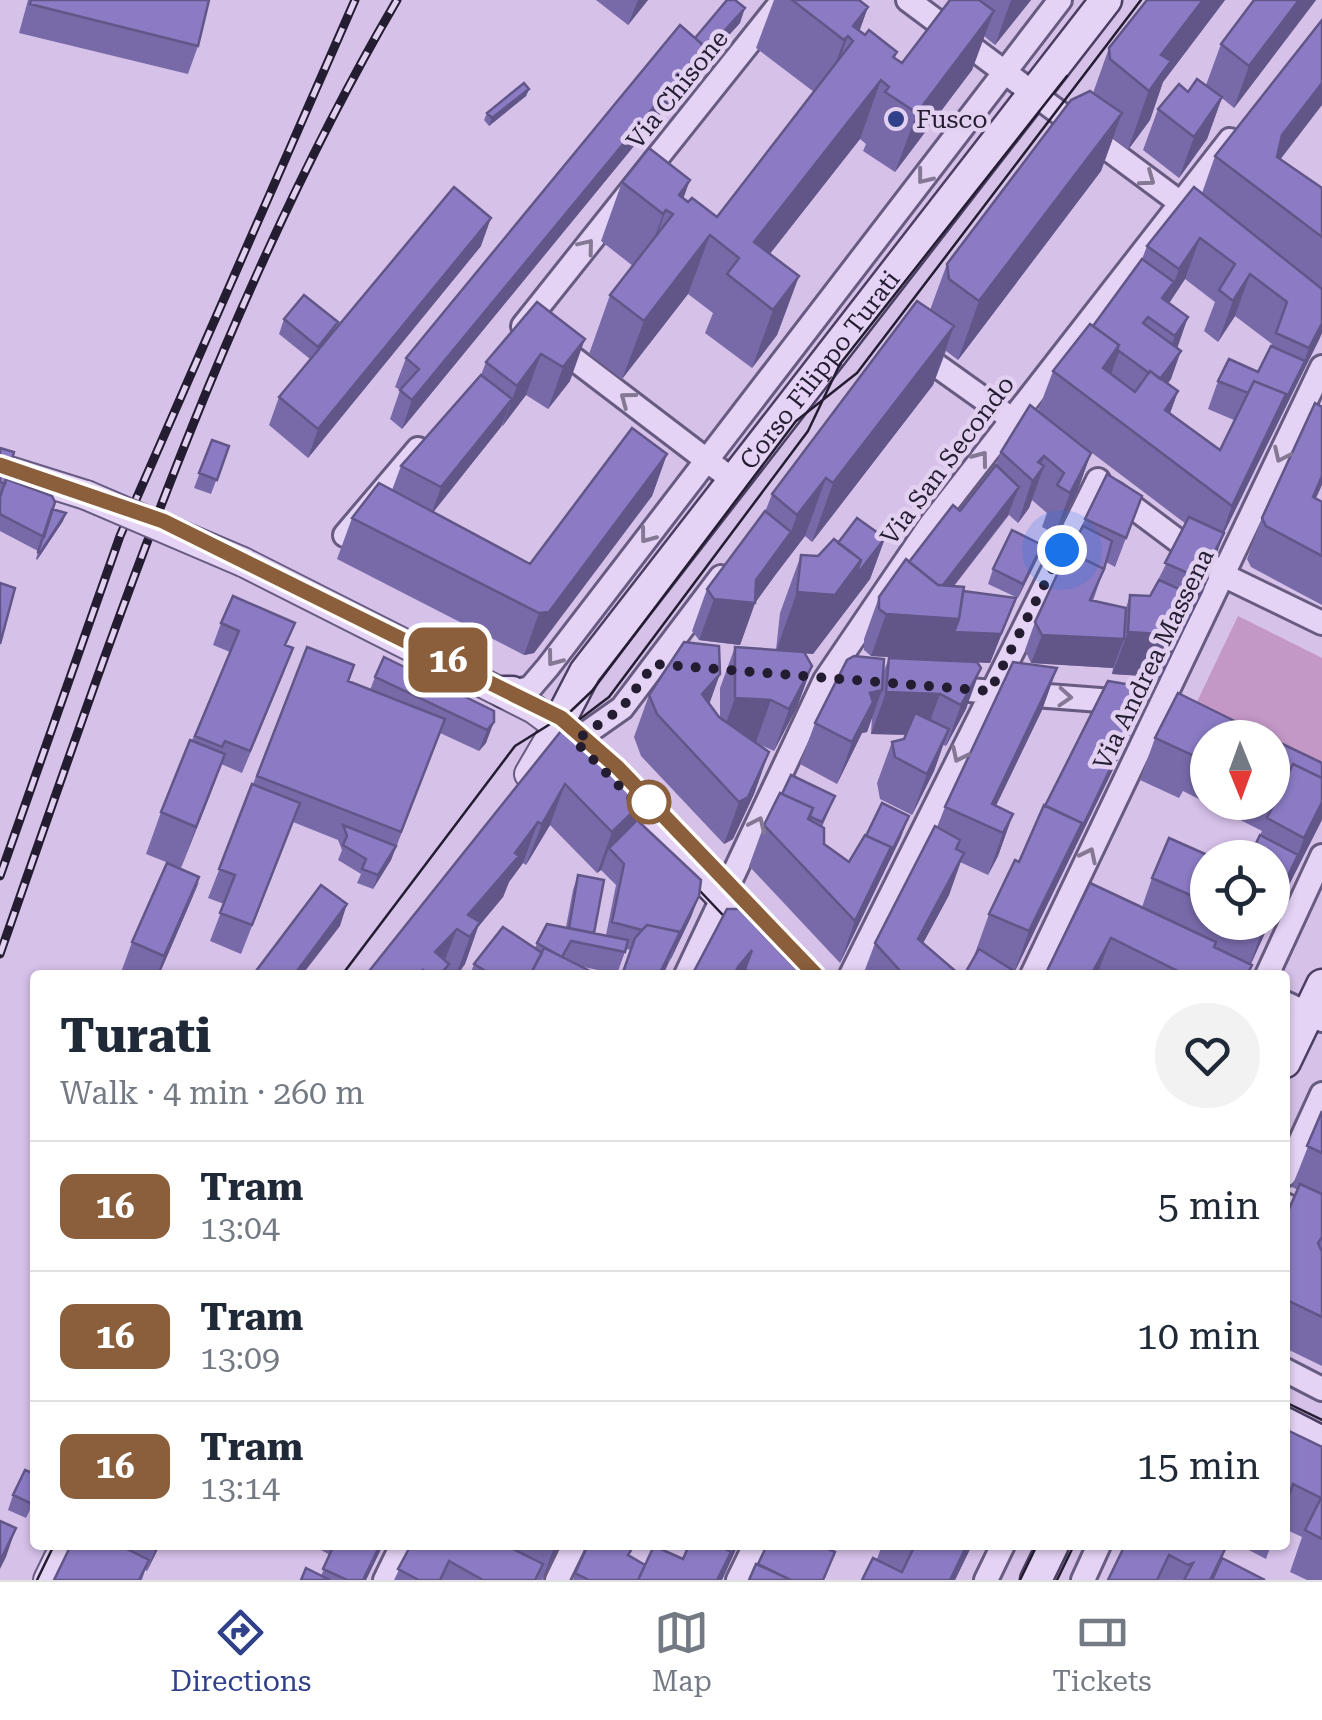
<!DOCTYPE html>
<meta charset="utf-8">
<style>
body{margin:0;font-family:"Roboto Serif",serif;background:#f2f2f3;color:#1f2937;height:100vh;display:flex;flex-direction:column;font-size:38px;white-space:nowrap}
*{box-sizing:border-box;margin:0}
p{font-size:32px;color:#747a83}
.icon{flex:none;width:55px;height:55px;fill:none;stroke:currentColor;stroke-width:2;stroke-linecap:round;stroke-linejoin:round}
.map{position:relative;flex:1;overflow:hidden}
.details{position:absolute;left:30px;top:970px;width:1260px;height:580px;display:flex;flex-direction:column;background:#fff;border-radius:10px;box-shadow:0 2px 8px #0004}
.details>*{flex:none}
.badge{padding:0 20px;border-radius:15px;font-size:35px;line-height:65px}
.needle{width:65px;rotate:179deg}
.fabs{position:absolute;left:1190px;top:720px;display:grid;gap:20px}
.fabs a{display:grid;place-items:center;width:100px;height:100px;border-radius:50%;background:#fff;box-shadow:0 2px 8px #0004;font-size:50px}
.you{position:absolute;width:50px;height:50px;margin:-25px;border:8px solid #fff;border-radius:50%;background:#1a73e8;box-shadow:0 0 0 15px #1a73e833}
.map>.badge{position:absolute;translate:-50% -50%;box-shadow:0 0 0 5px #fff}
.round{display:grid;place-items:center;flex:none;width:105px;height:105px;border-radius:52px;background:#f2f2f3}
.head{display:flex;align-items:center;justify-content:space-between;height:170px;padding:0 30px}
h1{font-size:48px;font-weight:700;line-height:75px}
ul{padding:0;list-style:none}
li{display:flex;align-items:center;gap:30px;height:130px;padding:0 30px;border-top:2px solid #e0e1e3}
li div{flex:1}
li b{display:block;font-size:38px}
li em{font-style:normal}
li .badge{min-width:110px;font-weight:700;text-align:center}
.tabs{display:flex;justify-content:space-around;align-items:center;height:140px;border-top:2px solid #e0e1e3;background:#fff;font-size:28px;color:#747a83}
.tabs a{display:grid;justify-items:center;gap:5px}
.tabs .current{color:#30418a}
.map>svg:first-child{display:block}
.green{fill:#c397c6}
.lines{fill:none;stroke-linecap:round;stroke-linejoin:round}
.minor-casing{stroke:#685b81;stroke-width:28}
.tertiary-casing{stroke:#685b81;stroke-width:32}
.secondary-casing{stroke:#4a3e62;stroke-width:35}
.minor{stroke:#e5d3f5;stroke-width:22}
.tertiary{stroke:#e5d3f5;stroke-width:28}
.secondary{stroke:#e5d3f5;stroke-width:30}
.tram{stroke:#241d32;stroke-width:2.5}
.rail-casing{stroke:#241d32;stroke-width:9}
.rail{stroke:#e2d0f1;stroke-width:5;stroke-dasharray:15;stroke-linecap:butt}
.tertiary-bridge-casing{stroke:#685b81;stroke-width:32;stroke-linecap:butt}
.tertiary-bridge{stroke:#e5d3f5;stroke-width:28}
.wall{fill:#786aa9;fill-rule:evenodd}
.shaded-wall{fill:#625689}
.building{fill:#8c7bc4;stroke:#625689;stroke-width:2.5}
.oneway{stroke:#847894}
.line-casing{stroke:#fff;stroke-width:22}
.line{stroke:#8b5e3c;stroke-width:15}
.walk{stroke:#241d32;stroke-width:10;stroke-dasharray:0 18}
.poi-dot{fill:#30418a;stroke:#e2d0f1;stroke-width:4}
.stop-dot{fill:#fff;stroke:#8b5e3c;stroke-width:5}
.labels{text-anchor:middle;stroke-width:9;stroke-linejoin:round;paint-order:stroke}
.street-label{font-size:25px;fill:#241d32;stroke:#e2d0f1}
.poi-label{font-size:25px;fill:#241d32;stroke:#e2d0f1;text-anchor:start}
</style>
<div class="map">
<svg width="1322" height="1580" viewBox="0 0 1322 1580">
<rect width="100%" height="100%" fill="#d6c1e9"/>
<path class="green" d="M1238 616 1322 658V765L1273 742 1272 738 1195 706Z"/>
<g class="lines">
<defs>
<path id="minor" d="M908 0 1194 213
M523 326 783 0
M553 343 734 481
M915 350 1023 427
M1114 493 1225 576 1322 623
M345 535 418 449
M943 688 1126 702
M512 692 530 688 548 667 1060 0
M575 741 622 708 721 577
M686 975 825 680 931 524 1230 140
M851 975 1098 480
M1032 975 1322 367
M1267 975 1322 856
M1285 1003 1322 1020
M1285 1175 1322 1094
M1285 1205 1322 1222
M1285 1370 1322 1389
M385 1580 402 1545
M557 1580 574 1545
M738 1580 755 1545
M986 1580 1003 1545
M1083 1580 1099 1545"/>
<path id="tertiary" d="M0 468 86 495
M243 562 534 709 557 726 529 774
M48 1580 65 1545"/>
<g id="secondary">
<path d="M504 692H512"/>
<path id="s1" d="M798 975 557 726 585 672 1106 0"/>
<path d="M1285 1062 1322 985"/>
<path d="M1285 1423 1322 1442"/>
<path d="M1036 1580 1053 1545"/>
</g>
</defs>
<use href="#minor" class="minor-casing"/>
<use href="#tertiary" class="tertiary-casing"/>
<use href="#secondary" class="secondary-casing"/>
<use href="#minor" class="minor"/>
<use href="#tertiary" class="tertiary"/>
<use href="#secondary" class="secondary"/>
<path class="tram" d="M0 465 163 521 561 718 617 768 816 975
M568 728 609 697 808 431 840 364 1067 76
M680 870 780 975
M342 975 515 746 571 711 592 691 796 421 857 373 1141 0
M1285 1402 1322 1420
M37 1580 54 1545
M1020 1580 1037 1545
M1057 1580 1074 1545"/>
<defs>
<path id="rail" d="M0 876 120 536 355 0
M0 954C112 635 225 293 397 0"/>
</defs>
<use href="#rail" class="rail-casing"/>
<use href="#rail" class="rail"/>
<defs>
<path id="tertiary-bridge" d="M86 495 243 562"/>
</defs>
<use href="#tertiary-bridge" class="tertiary-bridge-casing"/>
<use href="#tertiary-bridge" class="tertiary-bridge"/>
</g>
<path class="wall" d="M28 0H209L198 46 188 74 19 33Z
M596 0H648L628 25Z
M774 0H859L868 7 859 31 897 52 895 58 902 63 950 0H1031L995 45 984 36 972 70 895 172 863 151 866 144 860 139 769 254 799 276 777 335 752 368 705 333 713 313 688 294 622 379 589 354 610 295 633 266 601 241 622 182 684 198 717 217 814 92 756 48Z
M1147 0H1225L1163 82 1150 120 1128 150 1113 138 1101 171 958 360 946 351 933 385 812 542 805 536 776 574 755 603 740 645 699 640 692 631 707 589 765 512 772 494 930 310 947 264 1093 93 1109 48Z
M1254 0H1316L1234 108 1222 98 1207 139 1179 178 1143 150 1158 109 1188 92 1206 85 1221 44Z
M740 23 693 74 402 429 390 419 400 390 395 387 406 358 695 38Z
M529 89 526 96 489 126 484 120 487 113Z
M1215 156 1280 159 1322 188V333L1224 533 1203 592 1161 677 1112 674 1113 668 1031 663 1025 650 1035 622 1085 519 1142 496 1115 567 1106 562 1093 601 1126 608 1130 595 1150 596 1186 524 1067 434 1091 453 1076 495 1055 534 1042 527 1047 513 1032 500 1029 508 1018 523 1009 515 954 586 963 591 1016 598 990 663 871 656 864 650V639L879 597 909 562 960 511 996 465 1001 452 1038 411 1053 371 1093 326 1142 259 1147 246 1202 193ZM1185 279 1215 302 1204 331 1218 342 1235 316 1272 344 1258 372 1218 381 1208 409 1234 420 1220 450 1170 413 1178 391 1167 384 1171 379 1178 346 1169 303Z
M481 246 308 458 269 425 279 397 310 359 279 334 284 319 335 330Z
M537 302 570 381 548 409 526 395 433 512 530 564 667 454 652 496 534 653 524 655 337 559 352 518 392 490 401 466 481 375 486 362Z
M212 440 229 446 211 494 194 488Z
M0 448 6 479 52 509 63 521 37 560 36 559 38 551 0 531Z
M1316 498 1322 502V605L1251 567 1247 559 1262 518Z
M885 538 870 579 813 654 805 653 812 666 797 707 774 751 754 742 769 752 754 794 733 839 724 844 641 756 634 737 649 695 709 704 720 718V688L735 647 776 650 780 613 801 555 818 556 838 543Z
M1042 545 1018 598 988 584 993 569Z
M221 623 287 646 285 670 242 773 221 764 181 868 146 854 161 812 230 652 213 645Z
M307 647 348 681 370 690 375 677 494 711 486 743 479 751 440 733 391 860 373 889 357 883 361 874 338 860 342 850 338 840 293 822 241 954 210 941 224 904 208 898Z
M889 658 977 662 966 709 946 746 943 745 934 771 912 815 880 799 877 783 892 742 904 739 906 735 871 734 872 717 867 732 862 733 837 784 800 764 815 723 883 673Z
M1057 668 1042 710 996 806 1013 814 998 856 988 875 960 862 949 895 923 943 960 975H863L875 943 937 827 945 807Z
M1139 716 1014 973 974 956 989 914 1019 862 1045 806Z
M565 726 699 896 691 917 663 975H622L631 950 626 949 617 974 579 966 598 975H470L474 964 535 948 537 943 566 927 573 890 578 875 594 933 606 935 616 885 601 870 597 873 550 825 526 865 523 863 509 882 503 897 478 927 465 964 458 975H449L445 973V975H366Z
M1155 738H1208V802H1272V739L1310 842 1272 918V858H1249L1262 831 1183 791 1179 798 1140 780Z
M835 796 822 827 824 844 849 862 901 837 840 963 749 866 764 825Z
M1208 858V922H1270L1251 964 1248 975H1045L1142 907 1152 878Z
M199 882 159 975H120L132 942Z
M1322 1111V1366L1285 1348V1218L1298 1190 1292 1187Z
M1285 1429 1322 1447V1580H1307L1290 1572 1302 1537 1285 1529Z
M35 1474V1500L26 1518 8 1510 13 1495Z
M71 1545H160L147 1571 145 1570 142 1580H54Z
M312 1545H383L366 1580H301L321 1576 330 1555Z
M411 1545H559L542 1580H394Z
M738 1545 722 1580H573L575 1573 631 1557 645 1565 683 1559Z
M882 1545H972L955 1580 902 1572 903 1571 877 1559Z
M1125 1545H1227L1222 1558 1265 1580H1108Z
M1239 1545H1271L1266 1559Z"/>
<path class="shaded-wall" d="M638 0H648L628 25Z
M1011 0H1031L995 45Z
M1203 0H1225L1163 82 1150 120 1128 150 1161 55Z
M1299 0H1316L1234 108 1249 66Z
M868 7 847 66 853 41V26Z
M745 8 740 23 693 74 698 60Z
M994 11 972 70 895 172 917 113Z
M848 36 826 95 823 99 844 40Z
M704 46 693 74 402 429 412 400Z
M881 80 860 139 744 287 754 242Z
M1322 83V105L1267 177 1282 135Z
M529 89 526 96 489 126 492 118Z
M1222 97 1207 139 1179 178 1194 137Z
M1122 113 1101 171 958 360 979 301Z
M690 180 669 238 679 195Z
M666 210 645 268 642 272 663 214Z
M491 218 481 246 308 458 318 429Z
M710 235 688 294 622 379 644 321Z
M1200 238 1185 279 1164 311 1179 269Z
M1250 274 1235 316 1218 342 1233 301Z
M799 276 777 335 752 368 773 310Z
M1174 282 1164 311 1162 298Z
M1188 317 1178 346 1164 365 1175 336Z
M1322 323V333L1319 340 1294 390 1309 348Z
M954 326 933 385 812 542 833 483Z
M585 339 570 381 548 409 563 367Z
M1119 345V351L1109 380 1103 368Z
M1181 351 1171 379 1149 409 1159 381Z
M541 354 526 395 502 427 517 386Z
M1305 361 1294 390 1217 547 1232 506 1286 394Z
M1178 391 1163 433 1165 410Z
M512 399 501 427 431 515 441 487Z
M1091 453 1076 495 1055 534 1070 493Z
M667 454 652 496 534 653 524 655 539 613Z
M1044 456 1037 476 1044 466 1029 508 1018 523 1038 462Z
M1322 476V485L1298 538 1313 497Z
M826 478 805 536 776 574 797 515Z
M1019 487 1008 515 930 617 1016 598 990 663 871 656 886 614 933 598Z
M66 513 63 521 37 560 40 553Z
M791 532 776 574 755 603 740 645 699 640 714 599 756 580Z
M1224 533 1203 592 1161 677 1112 674 1128 632 1195 596 1201 579Z
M885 538 870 579 813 654 776 651 797 592 861 560Z
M1042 545 1037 560 1018 598 1023 584Z
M1042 635 1124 639 1113 668 1031 663Z
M812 666 797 707 774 751 789 709Z
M981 668 966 709 946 746 961 705Z
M1057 668 1042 710 986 826 992 804Z
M720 674 705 716 702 694Z
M1149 688 1139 716 1014 973 1029 931Z
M882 690 867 732 862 733 837 784 870 693Z
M886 692 940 694 925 735 871 734Z
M735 698 771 700 756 742 720 740Z
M445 719 391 860 373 889 378 875 396 846Z
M494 722 486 743 479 751 487 730Z
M949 729 934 771 912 815 927 774Z
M769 752 754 794 733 839 724 844 739 802Z
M225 754 210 795 181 868 196 827Z
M565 784 550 825 526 865 542 824Z
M645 800 630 842 609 848 601 870 597 873 612 832Z
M1322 802V820L1283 897 1304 838Z
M1013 814 998 856 988 875 1003 833Z
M909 816 901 837 840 963 855 921 891 847Z
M538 822 523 863 509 882 503 897 478 927 465 964 456 975 470 937 468 915Z
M964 853 949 895 906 975 918 939Z
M1298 855 1283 897 1272 918V909Z
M199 882 159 975H157L164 956Z
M699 896 691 917 670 961 677 939Z
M347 904 340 926 302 975H294Z
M1266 922H1270L1248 970 1263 928Z
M457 929 441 970 435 952Z
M680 932 663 975H659Z
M1111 938 1097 975H1091Z
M752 950 743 975H734L738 967Z
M16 1528 6 1557 0 1569V1561Z
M157 1545H160L147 1571Z
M380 1545H383L366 1580H363Z
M555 1545H559L542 1580Z
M736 1545H738L722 1580H717Z
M967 1545H972L955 1580H950Z"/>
<path class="building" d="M31 0H209L198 46 30 4Z
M727 0H735L745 8 698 60 704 46 695 38Z
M792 0H859L868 7 853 26 865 35 869 30 897 52 893 57 902 63 950 0H979L994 11 917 113 885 92 889 87 881 80 754 242 799 276 773 310 727 274 739 258 710 235 644 321 610 295 673 214 666 210 663 214 622 182 649 148 690 180 679 195 688 202 692 198 717 217 853 41 848 36 844 40Z
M1147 0H1203L1161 55 1171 61 1149 91 1110 59 1109 48Z
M1254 0H1299L1249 66 1221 44Z
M1322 20V83L1282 135 1277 157 1322 188V237L1215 156Z
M680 25 704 46 412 400 400 390 419 369 406 358Z
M1197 79 1222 97 1194 137 1158 109 1179 84 1188 92Z
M524 83 529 89 492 118 487 113Z
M1090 91 1122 113 979 301 949 279 947 264 1071 100Z
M454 187 491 218 318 429 279 397Z
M1194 187 1322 289V323L1309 348 1276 333 1287 302 1250 274 1233 301 1219 290 1235 264 1200 238 1179 269 1147 246Z
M1142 259 1174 282 1162 298 1188 317 1175 336 1148 317 1143 323 1181 351 1160 379 1150 371 1149 373 1119 351 1114 358 1119 345 1093 326Z
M304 295 338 322 318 347 284 319Z
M917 301 954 326 833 483 826 478 797 515 772 494Z
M537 302 585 339 563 367 541 354 517 386 486 362Z
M1090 324 1119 345 1103 368 1135 392 1150 371 1178 391 1165 410 1220 450 1254 381 1286 394 1232 506 1053 371Z
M1271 346 1305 361 1282 407 1286 394 1254 381 1248 393 1218 381 1229 359 1258 372Z
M481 375 512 399 441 487 401 466Z
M1315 403 1322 407V476L1313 497 1322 502V556L1266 526 1262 518Z
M1030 405 1091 453 1070 493 1057 485 1064 473 1044 456 1038 462 1044 466 1033 481 1001 452Z
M632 428 667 454 549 612 539 613 352 518 379 483 530 564Z
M212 440 229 446 217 480 199 473Z
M0 448 14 452 5 484 0 482Z
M996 465 1019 487 943 585H938L909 562 953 505 960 511Z
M1107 474 1142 496 1126 538 1085 519Z
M6 479 52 496 55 502 44 537 0 514V497Z
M52 509 66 513 40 553 38 552Z
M765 511 791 532 756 580 755 603 714 599 707 589Z
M1189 517 1224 533 1201 579 1165 563Z
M857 518 885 538 855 577 861 560 838 543Z
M1083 526 1112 541 1104 569 1069 552Z
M1012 530 1042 545 1023 584 993 569Z
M834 539 861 560 835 595 797 592 801 555 818 556Z
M1068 551 1104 569 1090 600 1126 608 1124 639 1042 635 1035 622Z
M906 559 938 585 964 587 959 619 886 614 879 609V597Z
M1159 580 1195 596 1176 635 1128 632 1130 595 1150 596Z
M0 583 15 588 0 644Z
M963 591 1016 598 1001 634 954 632 959 619Z
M233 596 295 623 285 645 293 648 250 751 225 741 222 747 195 736 239 631 221 623Z
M684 642 719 646 720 674 702 694 719 717 769 752 748 797 739 802 657 714 649 695Z
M307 647 354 665 348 681 445 719 401 832 257 776Z
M735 647 804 652 812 666 789 709 771 700 735 698Z
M854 656 884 659 882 690 870 693 873 702 852 742 815 723 847 660Z
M384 657 494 711V722L487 730 375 677Z
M889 658 977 662 981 668 961 705 940 694 886 692Z
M1013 662 1057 668 992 804 1013 814 1003 833 945 807Z
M1108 681 1149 688 1078 836 1082 823 1045 806Z
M1178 693 1269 738H1208V754L1198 749 1194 756 1155 738Z
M915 713 949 729 927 774 895 757 892 742 904 739Z
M565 726 645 800 612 832 565 784 542 824 538 822 515 853 519 856 468 915 480 922 470 937 457 929 435 952 449 964 440 975H430L423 970 420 975H366Z
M1272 739 1322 763V778L1293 764 1280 791 1272 787Z
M190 740 225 754 196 827 161 812Z
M1293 764 1322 778V802L1304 838 1267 818Z
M791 775 835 796 822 822 811 817 809 819 813 808 782 794Z
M252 784 300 803 252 925 220 913 235 875 219 869Z
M780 793 813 808 808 819 824 828V844L849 862 865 835 891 847 855 921 764 825Z
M882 803 909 816 884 867 891 847 866 836Z
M1044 805 1082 823 1029 931 989 914 1015 860 1019 862Z
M637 820 701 880 699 896 677 939 680 932 647 925 642 930 612 922 624 864 609 848Z
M343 825 396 846 378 875 362 869 366 859 343 845 347 836Z
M935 826 960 840 956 849 964 853 918 939 960 975H904L875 943Z
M1260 835 1298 855 1272 909V858H1249Z
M1169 838 1214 858H1208V903L1152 878Z
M167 863 199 877 164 956 132 942Z
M578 875 604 880 594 933 569 928Z
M1090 883 1216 942 1214 947 1252 965 1247 975H1186L1111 938 1091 975H1045Z
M321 885 347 904 294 975H253Z
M727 909H739L802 975H751L745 969 752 950 738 967 734 975H692Z
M1251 922H1266L1263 928Z
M547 924 628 940 625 952 571 941 562 957 537 943Z
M647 925 680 932 659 975H622L635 938Z
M503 927 542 953 530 975H492L474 964Z
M544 948 598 975H530Z
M979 949 1014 971 1012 975H964Z
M1322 1111V1153L1307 1146Z
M1300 1184 1322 1194V1237L1318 1243 1322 1252V1317L1287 1300 1285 1278V1218Z
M1285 1429 1322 1447V1539L1305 1530 1321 1498 1293 1484 1285 1507Z
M25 1470 35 1474V1497L32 1504 13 1495Z
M0 1521 16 1528 0 1561Z
M71 1545H122L121 1546 149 1560 139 1580H54Z
M334 1545H380L363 1580H347L323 1569Z
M411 1545H505L543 1564 535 1580H483L449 1561 440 1580H419L398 1569Z
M588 1545H634L628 1555 645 1565 638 1580H589L575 1573Z
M689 1545H717L731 1552 717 1580H638L654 1546 683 1559Z
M717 1545H736L726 1565 731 1552Z
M767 1545H819L835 1552 823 1580H791L758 1564Z
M915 1545H967L950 1580H862L873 1558 902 1572Z
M1125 1545H1227L1210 1580H1184L1193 1563 1188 1565 1169 1555 1157 1580H1108Z
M1222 1558 1265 1580H1212Z
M756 1564 791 1580H749Z
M306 1568 330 1580H301Z"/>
<defs><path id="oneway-chevron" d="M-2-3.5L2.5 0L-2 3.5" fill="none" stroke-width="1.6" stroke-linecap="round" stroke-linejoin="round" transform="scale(2.5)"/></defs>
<g class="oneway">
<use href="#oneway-chevron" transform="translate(924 177) rotate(128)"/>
<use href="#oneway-chevron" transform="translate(1148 179) rotate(36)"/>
<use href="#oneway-chevron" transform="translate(587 246) rotate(-51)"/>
<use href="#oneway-chevron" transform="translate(627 399) rotate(-143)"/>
<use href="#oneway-chevron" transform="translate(1281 455) rotate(115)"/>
<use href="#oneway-chevron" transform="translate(981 458) rotate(-53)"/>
<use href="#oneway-chevron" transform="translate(647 536) rotate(127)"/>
<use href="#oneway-chevron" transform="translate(554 659) rotate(127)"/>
<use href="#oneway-chevron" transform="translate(1065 697) rotate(4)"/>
<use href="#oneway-chevron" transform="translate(959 755) rotate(116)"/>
<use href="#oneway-chevron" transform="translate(758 824) rotate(-65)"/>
<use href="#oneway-chevron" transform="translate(1089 855) rotate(-64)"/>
</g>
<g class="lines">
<defs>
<path id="line" d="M0 465 163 521 561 718 618 768 816 975"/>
</defs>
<use href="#line" class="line-casing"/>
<use href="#line" class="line"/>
<path class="walk" d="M649 802 631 798 575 741 622 708 654 664 990 691 1062 550"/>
</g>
<circle class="poi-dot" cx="896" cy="119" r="10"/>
<circle class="stop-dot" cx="649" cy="802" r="20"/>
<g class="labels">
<g class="street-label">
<text transform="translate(677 89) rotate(-51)" y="9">Via Chisone</text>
<text dy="9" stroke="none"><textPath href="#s1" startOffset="790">Corso Filippo Turati</textPath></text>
<text transform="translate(947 460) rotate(-53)" y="9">Via San Secondo</text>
<text transform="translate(1153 659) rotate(-64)" y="9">Via Andrea Massena</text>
</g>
<g class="poi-label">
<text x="916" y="128">Fusco</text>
</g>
</g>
</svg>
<div class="fabs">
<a><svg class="needle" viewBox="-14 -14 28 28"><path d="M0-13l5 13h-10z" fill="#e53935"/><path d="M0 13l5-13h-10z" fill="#747a83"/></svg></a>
<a><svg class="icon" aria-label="locate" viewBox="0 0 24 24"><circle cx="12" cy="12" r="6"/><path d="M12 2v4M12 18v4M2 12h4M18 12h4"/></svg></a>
</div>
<div class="you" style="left:1062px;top:550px"></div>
<b class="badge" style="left:448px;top:660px;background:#8b5e3c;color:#fff">16</b>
<section class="details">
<div class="head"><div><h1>Turati</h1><p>Walk · 4 min · 260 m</p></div><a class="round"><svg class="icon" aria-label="heart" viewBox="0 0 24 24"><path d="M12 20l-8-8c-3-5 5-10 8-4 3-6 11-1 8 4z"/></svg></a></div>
<ul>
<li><span class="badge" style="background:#8b5e3c;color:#fff">16</span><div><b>Tram</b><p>13:04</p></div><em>5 min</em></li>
<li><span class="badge" style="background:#8b5e3c;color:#fff">16</span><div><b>Tram</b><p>13:09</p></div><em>10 min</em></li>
<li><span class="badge" style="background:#8b5e3c;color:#fff">16</span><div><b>Tram</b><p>13:14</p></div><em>15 min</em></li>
</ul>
</section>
</div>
<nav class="tabs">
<a class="current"><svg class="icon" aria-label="directions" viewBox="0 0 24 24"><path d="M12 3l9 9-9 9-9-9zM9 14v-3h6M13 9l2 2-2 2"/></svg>Directions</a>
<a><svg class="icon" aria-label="map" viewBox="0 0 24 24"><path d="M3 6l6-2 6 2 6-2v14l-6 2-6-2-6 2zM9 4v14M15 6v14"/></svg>Map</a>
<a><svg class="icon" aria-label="tickets" viewBox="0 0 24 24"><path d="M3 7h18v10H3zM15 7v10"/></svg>Tickets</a>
</nav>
